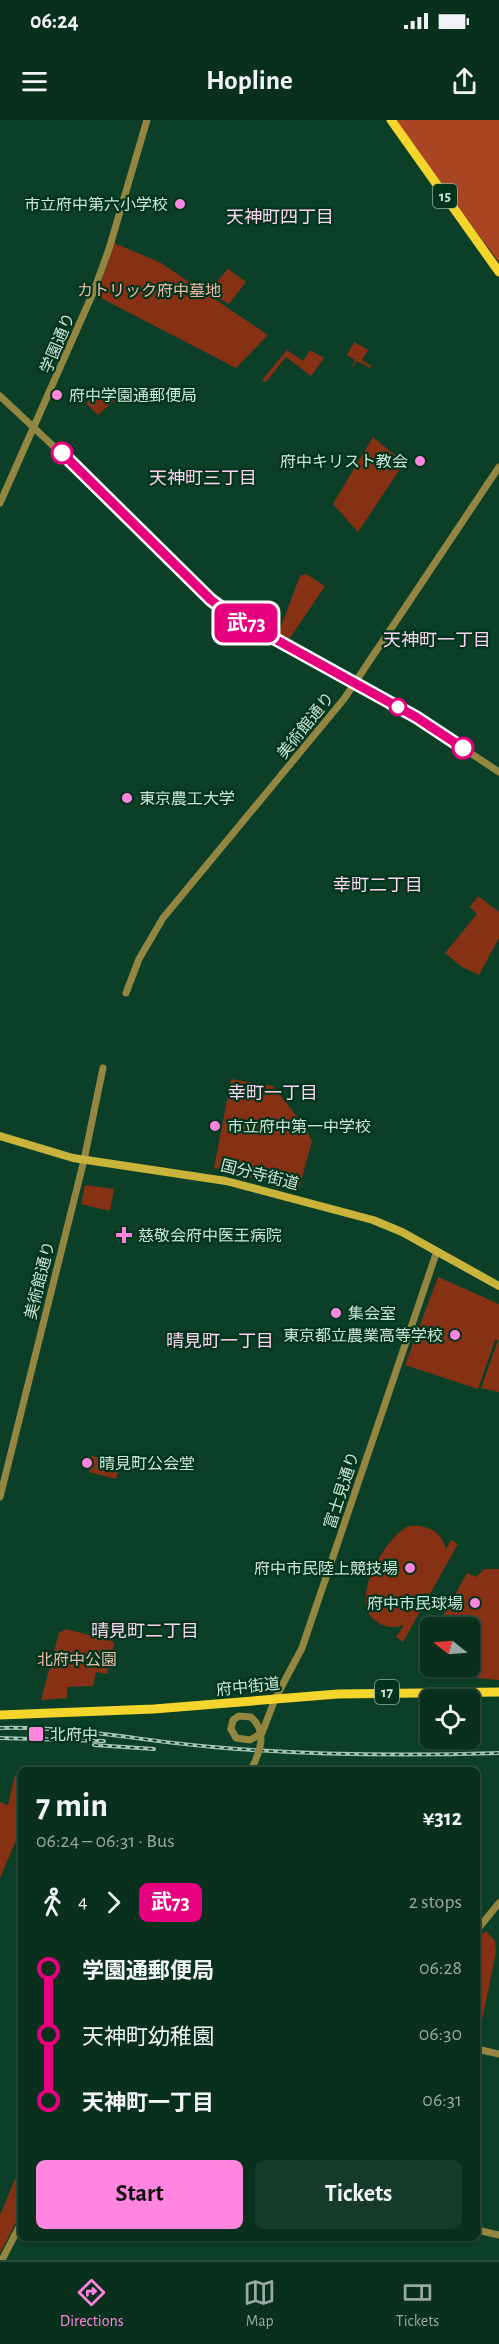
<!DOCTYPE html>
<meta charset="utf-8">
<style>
body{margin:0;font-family:"Alegreya Sans","Noto Sans JP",sans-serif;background:#173b2a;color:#f1f3f6;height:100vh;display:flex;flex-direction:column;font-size:22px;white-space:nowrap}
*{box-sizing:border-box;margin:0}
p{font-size:20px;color:#99a9a4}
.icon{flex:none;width:33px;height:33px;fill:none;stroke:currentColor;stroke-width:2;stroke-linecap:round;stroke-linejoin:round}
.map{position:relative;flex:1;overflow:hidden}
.sheet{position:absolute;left:18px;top:1647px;width:462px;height:474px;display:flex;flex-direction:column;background:#092f1d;border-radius:9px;box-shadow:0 2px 4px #0004,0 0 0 2px #294a3b}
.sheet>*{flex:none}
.badge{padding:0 12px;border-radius:9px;font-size:21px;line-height:39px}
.needle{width:39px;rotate:287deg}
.buttons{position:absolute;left:420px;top:1497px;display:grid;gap:12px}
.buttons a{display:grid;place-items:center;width:60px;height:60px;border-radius:9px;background:#092f1d;box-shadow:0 2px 4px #0004,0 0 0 2px #294a3b;font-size:30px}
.map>.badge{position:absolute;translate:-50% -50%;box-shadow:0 0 0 3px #fff}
.legs{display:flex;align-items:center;gap:9px;height:66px;padding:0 18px;font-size:20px}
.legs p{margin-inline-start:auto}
.overview{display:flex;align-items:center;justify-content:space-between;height:102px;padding:0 18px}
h1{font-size:33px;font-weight:600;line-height:45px}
.primary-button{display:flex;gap:12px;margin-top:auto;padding:12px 18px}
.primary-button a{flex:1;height:69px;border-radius:9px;background:#ff85df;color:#111;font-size:24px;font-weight:600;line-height:69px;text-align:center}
.primary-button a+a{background:#173b2a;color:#f1f3f6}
ul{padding:0 18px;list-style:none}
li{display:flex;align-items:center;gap:21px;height:66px;font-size:22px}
li i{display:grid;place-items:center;width:9px;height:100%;margin:0 8px;background:currentColor}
li i::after{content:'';width:15px;height:15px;margin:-8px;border:4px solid;border-radius:50%;background:#092f1d}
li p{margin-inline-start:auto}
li:first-child i{background:linear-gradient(#0000 50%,currentColor 0)}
li:last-child i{background:linear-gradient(currentColor 50%,#0000 0)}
.status{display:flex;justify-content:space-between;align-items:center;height:42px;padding:0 30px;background:#092f1d;direction:ltr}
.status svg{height:16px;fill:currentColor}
header{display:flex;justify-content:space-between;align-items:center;height:78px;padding:0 18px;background:#092f1d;font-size:27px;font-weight:600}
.tab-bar{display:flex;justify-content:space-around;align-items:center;height:84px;border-top:2px solid #294a3b;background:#092f1d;font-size:16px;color:#99a9a4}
.tab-bar a{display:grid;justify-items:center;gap:3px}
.tab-bar .current{color:#ff85df}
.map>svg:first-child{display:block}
.green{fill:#873114}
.forest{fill:#aa4524}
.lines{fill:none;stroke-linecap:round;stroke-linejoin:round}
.tertiary{stroke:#938641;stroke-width:7}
.secondary{stroke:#cab33b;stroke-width:8}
.primary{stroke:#f4d52c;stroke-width:9}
.rail-casing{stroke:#a5c3b2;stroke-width:4}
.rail{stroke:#00341d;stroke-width:1.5;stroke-dasharray:4.5;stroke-linecap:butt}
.tertiary-bridge{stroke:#938641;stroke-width:7}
.line-1-casing{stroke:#fff;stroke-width:14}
.line-1{stroke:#e6007e;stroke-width:9}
.poi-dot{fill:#ff85df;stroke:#00341d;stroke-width:2}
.stop-1-dot{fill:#fff;stroke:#e6007e;stroke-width:3}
.labels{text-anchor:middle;stroke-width:4.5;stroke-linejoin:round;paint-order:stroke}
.shield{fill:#00341d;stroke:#90b09e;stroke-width:1.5}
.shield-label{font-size:15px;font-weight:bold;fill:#cde5d6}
.poi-label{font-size:16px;fill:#cde5d6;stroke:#00341d;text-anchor:start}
.park-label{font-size:16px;fill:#f1baa9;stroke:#00341d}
.street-label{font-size:16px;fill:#cde5d6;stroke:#00341d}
.neighbourhood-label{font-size:18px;fill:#fdd3ef;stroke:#00341d}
</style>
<div class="status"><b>06:24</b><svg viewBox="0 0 49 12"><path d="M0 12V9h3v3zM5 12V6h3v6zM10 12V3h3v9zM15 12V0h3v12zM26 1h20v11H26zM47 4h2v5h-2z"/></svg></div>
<header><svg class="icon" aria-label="menu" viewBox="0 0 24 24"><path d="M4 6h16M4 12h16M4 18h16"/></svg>Hopline<svg class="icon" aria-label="share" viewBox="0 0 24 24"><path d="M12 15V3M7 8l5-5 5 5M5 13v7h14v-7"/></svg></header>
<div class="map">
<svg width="499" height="2140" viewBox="0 0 499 2140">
<rect width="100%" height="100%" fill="#0c3f27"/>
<path class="green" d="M114 123 161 143 268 215 236 248 97 176Z
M228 149 246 162 229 184 208 172Z
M354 222 368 230 362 240 371 246 370 248 357 241 351 249 355 240 347 235Z
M287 230 303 241 310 230 324 238 311 256 286 237 266 262 262 260Z
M106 266 118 277 98 295 86 283Z
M373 317 404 343 358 412 333 384Z
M306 454 325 466 288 521 277 517 300 456Z
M478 776 499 792V818L479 855 462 847 445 833 477 794 470 787Z
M231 959 273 966 302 1003 312 1021 299 1069 214 1048Z
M85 1065 114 1069 110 1091 81 1084Z
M438 1157 499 1184V1221L495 1220 478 1269 405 1245Z
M498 1221 499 1222V1272L481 1268Z
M92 1336 121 1343 116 1359 89 1352Z
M409 1406C426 1404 442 1411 446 1429L451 1420 458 1424 403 1522 396 1517 404 1505C395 1508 386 1508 377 1502 346 1484 386 1415 409 1406Z
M484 1449H499V1560L456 1556 442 1547 470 1546V1508L437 1507 467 1453 476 1457Z
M66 1509 112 1521 114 1524 107 1554 96 1552 93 1566 67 1567V1578L41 1580 59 1513Z
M15 1655H21V1709L0 1758V1682L8 1685Z
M486 1811 495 1821 496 1832 477 1925V1819Z
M21 2045V2093L0 2133V2095Z"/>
<path class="forest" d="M391 0H499V142Z"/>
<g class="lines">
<path class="tertiary" d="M0 276 113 382 211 480 230 494 416 597 499 652
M0 383 93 173 109 129 147 0
M126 873 139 839 163 798 344 579 499 347
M0 1377 84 1040 103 948
M231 1609 236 1618 250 1620 262 1613 275 1579 302 1528 437 1131
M477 1810 499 1783
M477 1929 499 1934
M477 2110 499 2115
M2 2140 21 2103"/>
<path class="secondary" d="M0 1016 73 1038 226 1061 373 1100 402 1112 499 1166"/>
<path class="primary" d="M391 0 499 152
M0 1595 154 1589 338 1574 499 1572"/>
<defs>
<path id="rail" d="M0 1608C72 1606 142 1621 213 1627 307 1635 404 1636 499 1633
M0 1618 104 1621
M94 1625 154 1629"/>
</defs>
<use href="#rail" class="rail-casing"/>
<use href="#rail" class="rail"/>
<path class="tertiary-bridge" d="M231 1609 233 1600 239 1596 251 1597C268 1612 260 1632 251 1650"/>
</g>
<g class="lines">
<defs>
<path id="line-1" d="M62 333 211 480 230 494 416 597 463 628"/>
</defs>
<use href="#line-1" class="line-1-casing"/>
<use href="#line-1" class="line-1"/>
</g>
<g class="poi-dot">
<circle cx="180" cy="84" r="6"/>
<circle cx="57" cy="275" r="6"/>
<circle cx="420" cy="341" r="6"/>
<circle cx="127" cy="678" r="6"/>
<circle cx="215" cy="1006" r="6"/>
<path d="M121 1106h6v6h6v6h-6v6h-6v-6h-6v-6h6z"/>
<circle cx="336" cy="1193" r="6"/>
<circle cx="455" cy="1215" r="6"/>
<circle cx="87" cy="1343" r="6"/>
<circle cx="410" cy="1448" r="6"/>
<circle cx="475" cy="1483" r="6"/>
<rect x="28" y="1606" width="16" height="16" rx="3"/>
</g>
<g class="stop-1-dot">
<circle cx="62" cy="333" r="10"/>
<circle cx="398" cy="587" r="8"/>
<circle cx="463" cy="628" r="10"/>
</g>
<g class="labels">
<g class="shield">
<rect x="433" y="64" width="24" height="24" rx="4.5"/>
<rect x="375" y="1560" width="24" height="24" rx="4.5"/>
</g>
<g class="shield-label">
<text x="445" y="81">15</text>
<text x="387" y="1577">17</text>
</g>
<g class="poi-label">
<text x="168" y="90" text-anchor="end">市立府中第六小学校</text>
<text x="69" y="281">府中学園通郵便局</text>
<text x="408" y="347" text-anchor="end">府中キリスト教会</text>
<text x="139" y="684">東京農工大学</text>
<text x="227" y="1012">市立府中第一中学校</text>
<text x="138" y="1121">慈敬会府中医王病院</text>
<text x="348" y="1199">集会室</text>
<text x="443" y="1221" text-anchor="end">東京都立農業高等学校</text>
<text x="99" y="1349">晴見町公会堂</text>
<text x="398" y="1454" text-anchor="end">府中市民陸上競技場</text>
<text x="463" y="1489" text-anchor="end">府中市民球場</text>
<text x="50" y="1620">北府中</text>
</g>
<g class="park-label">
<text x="149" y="176">カトリック府中墓地</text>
<text x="77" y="1545">北府中公園</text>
</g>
<g class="street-label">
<text transform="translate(57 223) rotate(-67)" y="6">学園通り</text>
<text transform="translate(305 605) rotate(-51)" y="6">美術館通り</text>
<text transform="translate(260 1054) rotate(14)" y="6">国分寺街道</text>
<text transform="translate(39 1160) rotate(-76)" y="6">美術館通り</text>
<text transform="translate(341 1370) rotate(-72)" y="6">富士見通り</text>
<text transform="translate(248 1566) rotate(-6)" y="6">府中街道</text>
</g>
<g class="neighbourhood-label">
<text x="280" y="103">天神町四丁目</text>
<text x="203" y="364">天神町三丁目</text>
<text x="437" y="526">天神町一丁目</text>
<text x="378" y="771">幸町二丁目</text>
<text x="273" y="979">幸町一丁目</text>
<text x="220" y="1227">晴見町一丁目</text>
<text x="145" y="1517">晴見町二丁目</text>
</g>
</g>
</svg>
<div class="buttons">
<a><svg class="needle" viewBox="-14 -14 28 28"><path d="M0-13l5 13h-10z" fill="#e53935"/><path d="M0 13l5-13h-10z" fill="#99a9a4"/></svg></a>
<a><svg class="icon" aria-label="locate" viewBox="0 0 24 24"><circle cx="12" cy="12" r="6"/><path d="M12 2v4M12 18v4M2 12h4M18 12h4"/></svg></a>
</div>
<b class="badge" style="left:246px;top:503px;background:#e6007e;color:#fff">武73</b>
<section class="sheet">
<div class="overview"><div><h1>7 min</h1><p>06:24 – 06:31 · Bus</p></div><b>¥312</b></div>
<div class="legs"><svg class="icon" aria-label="walk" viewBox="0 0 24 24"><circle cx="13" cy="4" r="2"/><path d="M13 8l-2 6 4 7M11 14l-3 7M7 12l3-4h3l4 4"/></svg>4<svg class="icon" aria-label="forward" viewBox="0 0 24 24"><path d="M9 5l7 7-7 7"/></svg><b class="badge" style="background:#e6007e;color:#fff">武73</b><p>2 stops</p></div>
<ul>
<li><i style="color:#e6007e"></i><b>学園通郵便局</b><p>06:28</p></li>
<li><i style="color:#e6007e"></i><span>天神町幼稚園</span><p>06:30</p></li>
<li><i style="color:#e6007e"></i><b>天神町一丁目</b><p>06:31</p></li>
</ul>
<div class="primary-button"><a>Start</a><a>Tickets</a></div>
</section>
</div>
<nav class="tab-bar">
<a class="current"><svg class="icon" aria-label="directions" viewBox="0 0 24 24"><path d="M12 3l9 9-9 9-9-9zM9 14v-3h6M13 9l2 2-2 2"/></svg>Directions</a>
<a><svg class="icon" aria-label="map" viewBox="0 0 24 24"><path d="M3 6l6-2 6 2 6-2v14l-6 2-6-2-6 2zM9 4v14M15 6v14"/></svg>Map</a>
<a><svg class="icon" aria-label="tickets" viewBox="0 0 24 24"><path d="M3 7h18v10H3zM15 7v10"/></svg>Tickets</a>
</nav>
